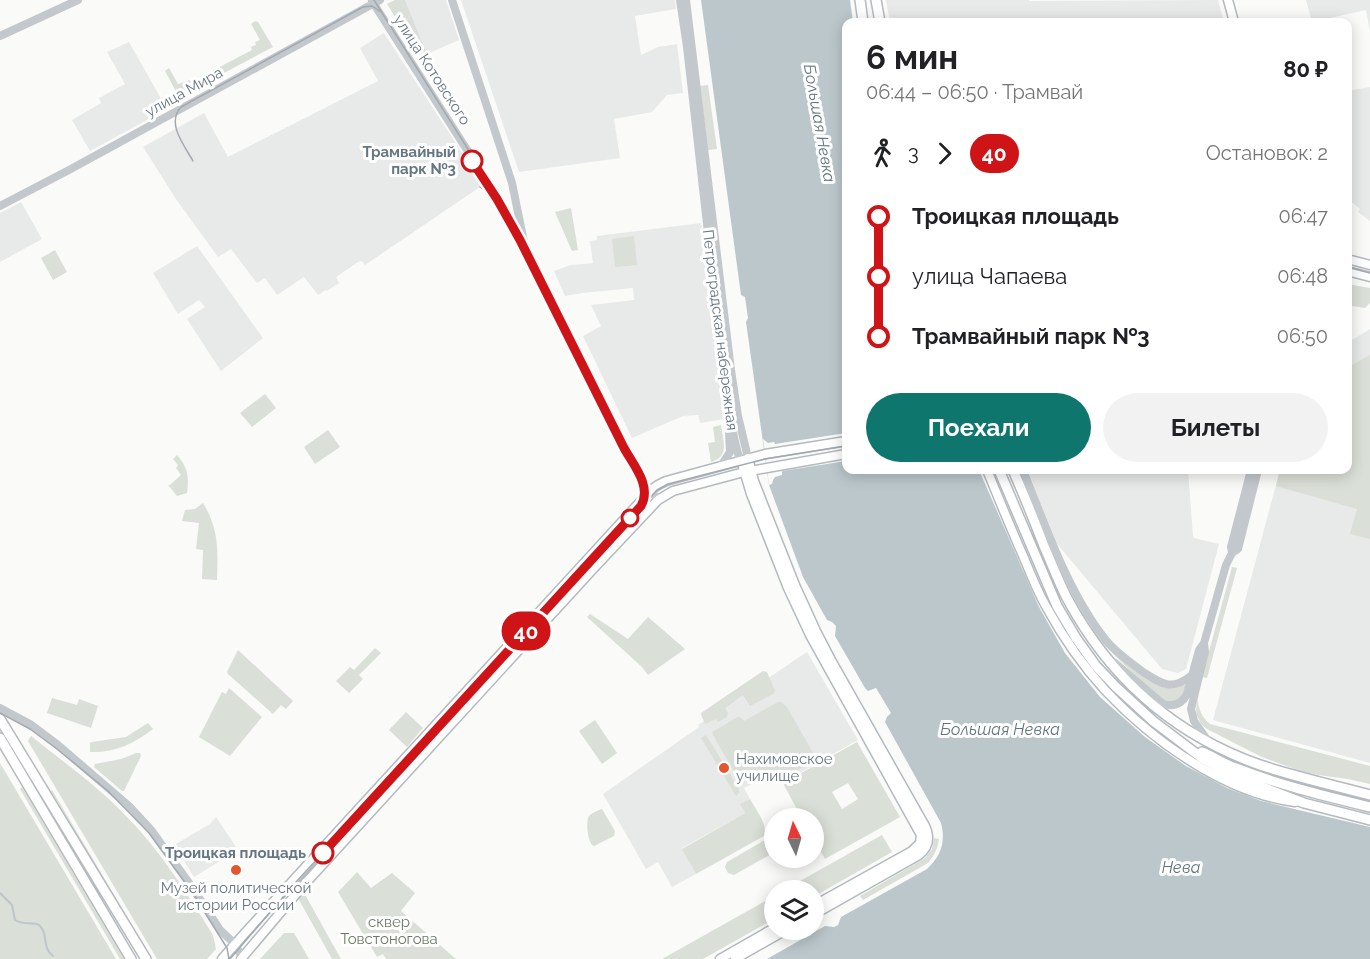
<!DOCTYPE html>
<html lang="ru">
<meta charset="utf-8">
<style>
body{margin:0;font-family:Raleway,sans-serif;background:#f2f2f2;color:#202124;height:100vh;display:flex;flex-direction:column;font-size:22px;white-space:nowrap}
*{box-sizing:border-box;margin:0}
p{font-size:20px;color:#757577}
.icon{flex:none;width:33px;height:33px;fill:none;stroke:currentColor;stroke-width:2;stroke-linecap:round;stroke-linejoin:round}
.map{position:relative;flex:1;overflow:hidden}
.details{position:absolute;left:842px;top:18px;width:510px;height:456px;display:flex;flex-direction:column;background:#fff;border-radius:12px;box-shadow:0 3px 15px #0003}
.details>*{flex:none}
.badge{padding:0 12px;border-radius:20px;font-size:21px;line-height:39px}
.needle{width:39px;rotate:355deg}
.controls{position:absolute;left:764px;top:808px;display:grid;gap:12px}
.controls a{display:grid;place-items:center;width:60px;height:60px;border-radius:50%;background:#fff;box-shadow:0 3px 15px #0003;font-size:30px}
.map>.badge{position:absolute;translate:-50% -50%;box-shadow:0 0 0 3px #fff}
.legs{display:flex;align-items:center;gap:9px;height:66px;padding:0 24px;font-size:20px}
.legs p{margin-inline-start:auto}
.summary{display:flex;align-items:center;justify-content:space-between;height:102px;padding:0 24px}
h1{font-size:33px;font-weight:700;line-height:45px}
.button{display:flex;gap:12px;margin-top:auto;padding:12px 24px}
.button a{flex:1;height:69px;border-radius:36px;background:#0f766e;color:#fff;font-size:24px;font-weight:700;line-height:69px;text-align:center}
.button a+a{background:#f2f2f2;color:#202124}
ul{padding:0 24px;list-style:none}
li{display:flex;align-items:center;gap:21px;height:60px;font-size:22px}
li i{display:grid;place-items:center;width:9px;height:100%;margin:0 8px;background:currentColor}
li i::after{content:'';width:15px;height:15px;margin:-8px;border:4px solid;border-radius:50%;background:#fff}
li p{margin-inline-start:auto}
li:first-child i{background:linear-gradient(#0000 50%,currentColor 0)}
li:last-child i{background:linear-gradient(currentColor 50%,#0000 0)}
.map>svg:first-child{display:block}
.built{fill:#e8e9e9}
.green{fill:#dadfd7;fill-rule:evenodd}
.water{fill:#bbc7cb}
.pier{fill:#fafaf8}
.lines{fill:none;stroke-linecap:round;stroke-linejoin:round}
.stream{stroke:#bbc7cb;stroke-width:2}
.secondary-casing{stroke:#b3babf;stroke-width:11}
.primary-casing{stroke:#b5babe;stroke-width:12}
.tertiary{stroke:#c3c8cc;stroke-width:8}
.secondary{stroke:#fff;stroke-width:8}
.primary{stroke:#fff;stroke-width:9}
.tram{stroke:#a2aab0;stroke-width:1.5}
.line-1-casing{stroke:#fff;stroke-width:14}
.line-1{stroke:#ce1417;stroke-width:9}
.stop-1-dot{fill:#fff;stroke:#ce1417;stroke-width:3}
.poi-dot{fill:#e4572e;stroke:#fff;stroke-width:2}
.labels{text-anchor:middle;stroke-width:6;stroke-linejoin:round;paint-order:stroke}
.street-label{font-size:15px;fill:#657683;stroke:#fff}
.stop-label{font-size:15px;font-weight:bold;fill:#657683;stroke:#fff;text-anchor:end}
.poi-label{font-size:15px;fill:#657683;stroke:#fff;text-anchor:start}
.park-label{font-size:15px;fill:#687a64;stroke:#fff}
.water-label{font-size:16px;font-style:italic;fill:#60757c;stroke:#fff}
</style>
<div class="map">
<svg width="1370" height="959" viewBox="0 0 1370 959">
<rect width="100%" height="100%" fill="#fafaf8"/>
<path class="built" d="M405 0H446L459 40 427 54Z
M461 0H675L676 9 635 16 641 55 658 47 677 44 683 93 667 95 652 112 614 119 620 158 519 172Z
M886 0H1029V1L1218 0 1224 22H890Z
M1306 0H1370V31L1366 10 1312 22Z
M384 33 483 185 365 265 362 261 358 262 336 277 339 283 327 291 326 290 318 295 304 277 277 295 265 278 257 283 231 249 218 257 176 199 143 147 204 113 228 157 378 81 360 48Z
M129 42 167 109 90 151 72 120 101 103 99 98 125 84 107 52Z
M1370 87V221L1358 212 1360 209 1347 198V91Z
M21 202 42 239 0 262V213Z
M701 223 724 419 700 423 698 415 683 416 632 438 583 336 601 326 591 305 634 300 633 288 583 293 565 296 554 271 571 265 593 263 590 241 597 240V236Z
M197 246 263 338 221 371 187 319 205 307 199 300 178 314 153 273Z
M1370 329V763L1213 720 1280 470H1347V343Z
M1028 470H1188L1193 536 1194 538 1219 544 1186 669 1178 673 1162 669 1053 539Z
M807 652 858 740 780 784 776 778 769 775 744 788 750 799 741 804 745 813 682 848 696 874 672 887 658 862 646 869 603 794 699 727 698 725Z
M216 817 238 850 194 877 174 845 210 824Z"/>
<path class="green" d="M395 0H405L427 54 421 58 387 4Z
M255 21 258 22 273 47 179 97 165 71 169 68 178 84 190 80 191 82 252 50 251 47 256 45 255 42 260 40 251 24Z
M708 85 717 149 708 150 700 86Z
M571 208 578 250 572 251 555 212Z
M634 236 637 265 615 267 612 239Z
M55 250 67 272 53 280 41 258Z
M1347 284 1370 288V303L1365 308 1353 306 1347 309Z
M1370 355V539L1350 534 1357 509 1276 486 1280 470H1347V357L1352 365Z
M265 394 276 408 252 427 240 413Z
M721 425C723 442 730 456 711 462L708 443 715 442 713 427Z
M328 430 340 447 315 464 304 447Z
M177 455C188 468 189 476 187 493L177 496 168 485H170L181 475 176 468 178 465 173 459Z
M203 503C219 529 218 550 217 580L202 579 203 550 196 549 199 523 182 521 185 510 195 509Z
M1232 567 1237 568 1207 678 1202 677Z
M590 614 628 639 648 617 685 649 648 675 642 667 587 617Z
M1093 628 1157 684 1167 688 1186 684 1184 695 1174 703 1164 702 1146 686 1102 643 1092 629Z
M375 648 381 653 359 675 363 679 349 693 336 681 350 667 354 670Z
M238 650 293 701 286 709 281 705 273 714 228 674 227 672Z
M763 671 767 672 775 691 773 694 750 706 743 695 725 708 728 713 727 717 718 722 716 719 705 724 702 717 701 713Z
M229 688 262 717 230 756 199 737 222 692 226 694Z
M52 698 77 705 79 699 98 706 91 728 47 713Z
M1197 698C1199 709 1201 717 1210 724L1370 766V784L1348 779 1318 775 1300 771 1262 757 1242 747 1207 729 1201 724 1196 714Z
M778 702H782L787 707 813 753 815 758C811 763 791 775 785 775 778 775 774 769 766 770 756 771 749 781 739 780L713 735 712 732 738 717H740L744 721Z
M406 712 423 728 407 747 389 730Z
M595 720 617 753 602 764 579 731Z
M148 723 153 729C134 744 114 753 90 752V743L92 742 126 737Z
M706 735 739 789V793L736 796 701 738Z
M31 736C63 762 98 786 126 816 161 851 187 894 213 935L216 949 207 959H157L28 741Z
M857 742 900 817 825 859 813 838V819H802L783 783ZM848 783 858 799 842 809 832 792Z
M136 753H140L141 756 124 791H122L94 767 95 764 121 759Z
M0 763 116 959H0Z
M22 787 124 959H120L20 789Z
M52 790 152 959H150L51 791Z
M750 799C756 810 768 824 764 836L696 874 682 849 745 813 740 804Z
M602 809 615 831 614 836 594 846 592 845C588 839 586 826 588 818 590 813 597 811 602 809Z
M882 835 892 852 813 897V891H782Z
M934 838 939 839C938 848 934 856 928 863L863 900 860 896 925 858 932 849Z
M765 840C772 840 776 847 773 853L734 875 728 873 725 867 727 862Z
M357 872 371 888 392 873 415 893 401 911 456 959H386L383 954 377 957 338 892Z
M303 891 341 959H332L298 898Z
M774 896V919L703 959H662Z
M284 933H294L309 959H260Z"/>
<path class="water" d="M701 0H850L853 22H846V470H979L1039 607 1065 653 1100 697 1145 737 1186 766 1227 788 1261 801 1370 827V959H767L825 926 834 927 838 925 841 917 927 869C941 856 946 842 941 823L885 722 887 717 891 713 876 688 868 691 865 688 835 636 836 626 832 622 827 620 803 577 769 485 746 322 748 318 745 297 741 295Z"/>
<path class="pier" d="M846 433V461L782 471V475L775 477 773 480 772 484 769 485 763 439 768 443 774 442 775 444Z"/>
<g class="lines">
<path class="stream" d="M0 893 12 905 15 920C24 926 32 921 39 925 49 933 41 947 53 956"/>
<defs>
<path id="secondary" d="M1228 0 1234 22
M1347 259 1370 265
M1347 271 1370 277
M748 458 754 481 795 585 816 631 831 660 925 826C930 837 929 847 919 855L813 915
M743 467 751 494 788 588 810 635 921 835 920 843 912 851 813 906
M987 470C999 499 1011 529 1024 558 1031 575 1038 593 1047 608 1063 637 1083 666 1105 690 1153 741 1225 793 1295 802
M222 959 245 933 651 490 658 485 666 481 765 454 846 441
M241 959 302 887 593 569 658 500 673 491 744 472 846 454
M720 959 774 928
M735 959 786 930"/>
<path id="primary" d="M860 0 863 22
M876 0 880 22
M999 470 1057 606 1076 638 1096 666 1116 687 1153 721 1202 758 1231 775 1304 803 1370 820
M1013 470C1024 495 1034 520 1044 546 1052 564 1059 583 1068 600 1111 679 1175 735 1260 765 1296 777 1333 785 1370 795
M0 719 146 959
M0 738 131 959
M1202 752C1214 757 1224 764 1236 768 1279 785 1325 796 1370 807"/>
</defs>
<use href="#secondary" class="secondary-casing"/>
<use href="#primary" class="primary-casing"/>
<path class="tertiary" d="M452 0 512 183 525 247 626 447 647 485 658 500
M680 0 687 47 728 409 736 446 740 461
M686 0 731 370 738 416 748 458
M372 1 485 178 522 240
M0 36 78 0
M0 206 69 170 380 0
M721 466 730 452 729 432
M1023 470C1045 525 1068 592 1105 639 1115 652 1130 662 1143 672 1163 685 1172 691 1192 675
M1232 553 1231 547 1251 470
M1204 643 1205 652 1191 709 1194 721 1208 741
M1115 663 1163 704C1174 707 1182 704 1187 694L1199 650 1204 643 1226 565 1232 553 1238 549 1258 470
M0 708 30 724 58 745 129 806 152 831 192 887 220 930 235 944 242 958"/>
<use href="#secondary" class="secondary"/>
<use href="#primary" class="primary"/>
<path class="tram" d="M374 0 507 211 627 446C637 462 653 481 648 501
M193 161C184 145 166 123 181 107L363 7 372 6 381 12
M480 187 495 197
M1347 267 1370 273
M0 713 30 729 57 749 108 791 149 833 194 895 227 948 229 959
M230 959 296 882 657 490 668 484 765 459 846 446"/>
</g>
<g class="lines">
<defs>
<path id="line-1" d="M323 853 641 506C652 486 634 466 624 448L520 240 497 199 472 161"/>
</defs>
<use href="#line-1" class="line-1-casing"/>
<use href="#line-1" class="line-1"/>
</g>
<g class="stop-1-dot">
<circle cx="472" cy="161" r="10"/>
<circle cx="630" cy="518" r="8"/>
<circle cx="323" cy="853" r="10"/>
</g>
<g class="poi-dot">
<circle cx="724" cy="768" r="6"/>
<circle cx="236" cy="870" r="6"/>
</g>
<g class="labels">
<g class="street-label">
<text transform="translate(432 70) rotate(57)" y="5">улица Котовского</text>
<text transform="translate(184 92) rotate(-29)" y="5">улица Мира</text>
<text transform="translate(720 330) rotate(83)" y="5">Петроградская набережная</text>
</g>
<g class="stop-label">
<text x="456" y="157">Трамвайный<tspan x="456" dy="17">парк №3</tspan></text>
<text x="306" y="858">Троицкая площадь</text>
</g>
<g class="poi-label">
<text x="736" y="764">Нахимовское<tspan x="736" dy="17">училище</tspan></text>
<text x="236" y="893" text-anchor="middle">Музей политической<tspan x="236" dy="17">истории России</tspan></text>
</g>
<g class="park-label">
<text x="389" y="927">сквер<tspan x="389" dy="17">Товстоногова</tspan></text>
</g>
<g class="water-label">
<text transform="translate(820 123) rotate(80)" y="6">Большая Невка</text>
<text x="1000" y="735">Большая Невка</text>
<text x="1181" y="873">Нева</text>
</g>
</g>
</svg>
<div class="controls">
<a><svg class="needle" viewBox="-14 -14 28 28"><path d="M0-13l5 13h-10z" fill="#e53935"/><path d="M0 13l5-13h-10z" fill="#757577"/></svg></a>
<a><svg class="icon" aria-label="layers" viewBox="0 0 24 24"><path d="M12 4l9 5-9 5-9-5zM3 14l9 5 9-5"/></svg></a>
</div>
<b class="badge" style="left:526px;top:631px;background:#ce1417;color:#fff">40</b>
<section class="details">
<div class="summary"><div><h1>6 мин</h1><p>06:44 – 06:50 · Трамвай</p></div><b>80 ₽</b></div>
<div class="legs"><svg class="icon" aria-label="walk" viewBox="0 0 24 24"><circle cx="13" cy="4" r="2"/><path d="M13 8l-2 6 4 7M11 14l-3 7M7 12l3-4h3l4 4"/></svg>3<svg class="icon" aria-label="forward" viewBox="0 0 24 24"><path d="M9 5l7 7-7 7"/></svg><b class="badge" style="background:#ce1417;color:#fff">40</b><p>Остановок: 2</p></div>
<ul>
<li><i style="color:#ce1417"></i><b>Троицкая площадь</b><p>06:47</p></li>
<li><i style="color:#ce1417"></i><span>улица Чапаева</span><p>06:48</p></li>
<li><i style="color:#ce1417"></i><b>Трамвайный парк №3</b><p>06:50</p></li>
</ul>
<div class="button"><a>Поехали</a><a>Билеты</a></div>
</section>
</div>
